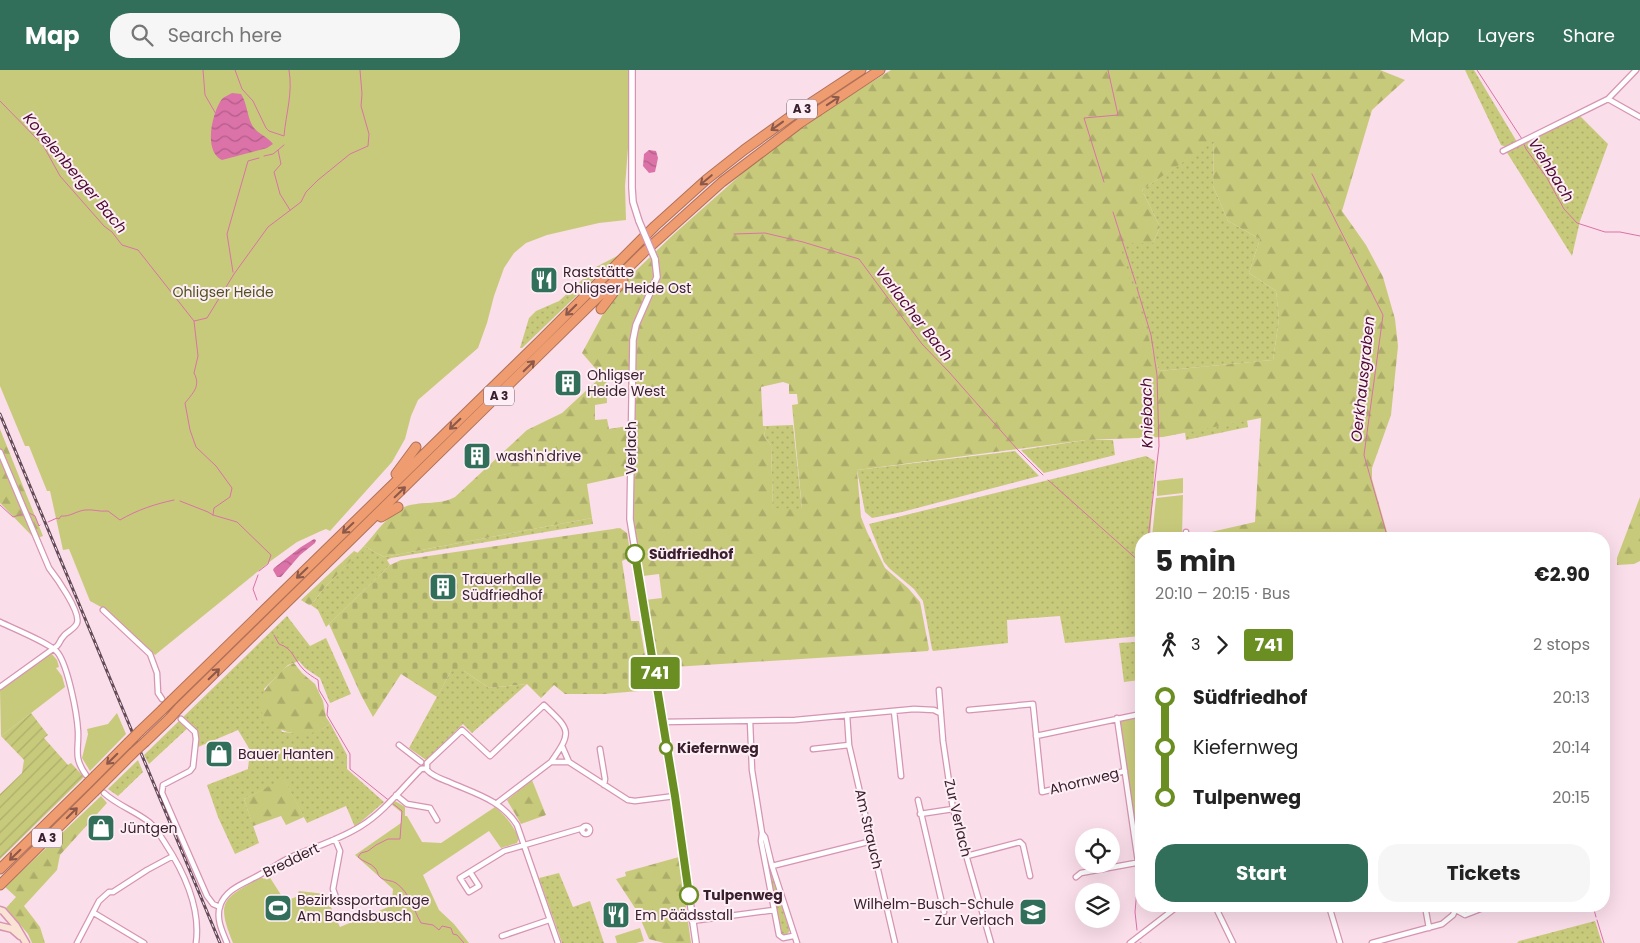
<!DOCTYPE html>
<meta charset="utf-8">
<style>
body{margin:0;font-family:Poppins,sans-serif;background:#f6f6f6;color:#222;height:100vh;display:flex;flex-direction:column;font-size:19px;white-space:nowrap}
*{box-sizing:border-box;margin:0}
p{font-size:16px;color:#767676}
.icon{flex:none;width:28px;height:28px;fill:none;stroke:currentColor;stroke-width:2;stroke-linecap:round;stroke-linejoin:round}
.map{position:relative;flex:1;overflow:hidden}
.drawer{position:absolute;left:1135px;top:462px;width:475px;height:380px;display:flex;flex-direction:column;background:#fff;border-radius:20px;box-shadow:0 5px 20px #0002}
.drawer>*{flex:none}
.badge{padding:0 10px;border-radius:4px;font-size:18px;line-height:32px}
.fabs{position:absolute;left:1075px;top:758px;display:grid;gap:10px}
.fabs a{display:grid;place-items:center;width:45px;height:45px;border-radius:50%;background:#fff;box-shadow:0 5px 20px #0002;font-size:25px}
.map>.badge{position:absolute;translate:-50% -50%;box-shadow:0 0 0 2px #fff}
.legs{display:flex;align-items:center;gap:8px;height:55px;padding:0 20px;font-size:16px}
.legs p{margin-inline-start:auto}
.head{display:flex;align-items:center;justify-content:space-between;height:85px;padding:0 20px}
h1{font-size:28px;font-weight:700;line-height:38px}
.primary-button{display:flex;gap:10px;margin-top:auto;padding:10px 20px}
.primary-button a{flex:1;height:58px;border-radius:20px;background:#326f5b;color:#fff;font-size:20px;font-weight:700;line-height:58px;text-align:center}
.primary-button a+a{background:#f6f6f6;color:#222}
ul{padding:0 20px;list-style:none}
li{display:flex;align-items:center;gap:18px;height:50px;font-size:19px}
li i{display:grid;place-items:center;width:8px;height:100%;margin:0 6px;background:currentColor}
li i::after{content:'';width:12px;height:12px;margin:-6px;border:4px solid;border-radius:50%;background:#fff}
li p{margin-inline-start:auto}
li:first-child i{background:linear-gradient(#0000 50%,currentColor 0)}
li:last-child i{background:linear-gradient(currentColor 50%,#0000 0)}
header{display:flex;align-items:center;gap:30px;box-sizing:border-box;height:70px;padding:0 25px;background:#326f5b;color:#fff}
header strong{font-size:24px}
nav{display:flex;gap:28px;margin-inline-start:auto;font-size:18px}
.search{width:350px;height:45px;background:#f6f6f6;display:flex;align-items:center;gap:12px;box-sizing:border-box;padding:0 18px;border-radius:20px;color:#767676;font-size:19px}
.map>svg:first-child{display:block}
.grass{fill:url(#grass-dots)}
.forest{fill:url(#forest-firs);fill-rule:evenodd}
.cemetery{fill:url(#cemetery-stones)}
.park{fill:#c8ca7b}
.garden{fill:url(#garden-furrows)}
.water{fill:url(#water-waves)}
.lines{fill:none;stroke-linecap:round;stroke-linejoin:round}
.stream{stroke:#db72a8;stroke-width:1}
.minor-tunnel{stroke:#d4b8c4;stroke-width:4.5;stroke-dasharray:4.5 2;stroke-linecap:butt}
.minor-casing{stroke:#d694b3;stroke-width:7}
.tertiary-casing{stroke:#d694b3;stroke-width:8}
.secondary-casing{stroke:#d694b3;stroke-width:9}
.motorway-casing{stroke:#b07159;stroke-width:11}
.minor{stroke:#fff;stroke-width:4.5}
.tertiary{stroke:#fff;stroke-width:5.5}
.secondary{stroke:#fae2d4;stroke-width:6}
.motorway{stroke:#ef9d70;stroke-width:9}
.rail-casing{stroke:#654a57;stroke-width:3}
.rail{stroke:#feeff6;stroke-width:1;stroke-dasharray:4;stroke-linecap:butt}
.tertiary-bridge-casing{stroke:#d694b3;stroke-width:8;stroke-linecap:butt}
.motorway-bridge-casing{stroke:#b07159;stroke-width:11;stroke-linecap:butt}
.tertiary-bridge{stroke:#fff;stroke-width:5.5}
.motorway-bridge{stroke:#ef9d70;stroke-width:9}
.oneway{stroke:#8b584b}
.line-1-casing{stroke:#fff;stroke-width:11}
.line-1{stroke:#6b8e23;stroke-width:8}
.stop-1-dot{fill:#fff;stroke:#6b8e23;stroke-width:2.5}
.labels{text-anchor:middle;stroke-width:4;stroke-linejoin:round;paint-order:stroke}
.shield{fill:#feeff6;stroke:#755e69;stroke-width:1}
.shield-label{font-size:12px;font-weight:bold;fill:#3a202d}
.poi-label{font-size:14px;fill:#3a202d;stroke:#feeff6;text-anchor:start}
.park-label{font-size:14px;fill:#525221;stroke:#feeff6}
.street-label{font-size:14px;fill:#3a202d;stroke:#feeff6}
.stop-label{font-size:14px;font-weight:bold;fill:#3a202d;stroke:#feeff6;text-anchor:start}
.water-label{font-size:15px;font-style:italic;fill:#4d0a32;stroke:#feeff6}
</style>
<header>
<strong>Map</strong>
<div class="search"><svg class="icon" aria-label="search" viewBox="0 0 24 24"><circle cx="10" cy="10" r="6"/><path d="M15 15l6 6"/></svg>Search here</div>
<nav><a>Map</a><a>Layers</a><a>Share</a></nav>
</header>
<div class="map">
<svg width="1640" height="873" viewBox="0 0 1640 873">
<defs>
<pattern id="grass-dots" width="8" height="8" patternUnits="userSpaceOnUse" patternTransform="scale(1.25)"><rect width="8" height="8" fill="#c8ca7b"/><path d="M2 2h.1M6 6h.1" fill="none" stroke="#adad6b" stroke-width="1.8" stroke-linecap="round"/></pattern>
<pattern id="forest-firs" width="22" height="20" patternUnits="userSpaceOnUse" patternTransform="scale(1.25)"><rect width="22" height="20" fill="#c8ca7b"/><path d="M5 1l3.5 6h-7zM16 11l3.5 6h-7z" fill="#adad6b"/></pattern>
<pattern id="cemetery-stones" width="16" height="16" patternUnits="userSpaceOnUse" patternTransform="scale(1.25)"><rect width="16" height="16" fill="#c8ca7b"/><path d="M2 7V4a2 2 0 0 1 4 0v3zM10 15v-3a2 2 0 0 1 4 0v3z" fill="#adad6b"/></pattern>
<pattern id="garden-furrows" width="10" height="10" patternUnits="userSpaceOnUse" patternTransform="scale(1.25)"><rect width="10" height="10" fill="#c8ca7b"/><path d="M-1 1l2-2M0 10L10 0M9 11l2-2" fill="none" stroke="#adad6b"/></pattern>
<pattern id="water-waves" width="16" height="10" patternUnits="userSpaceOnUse" patternTransform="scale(1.25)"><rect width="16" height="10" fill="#db72a8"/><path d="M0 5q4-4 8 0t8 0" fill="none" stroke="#b35d89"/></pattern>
</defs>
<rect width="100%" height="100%" fill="#fadeea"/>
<path class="grass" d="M1465 0H1474L1517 72 1506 77 1501 75Z
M1578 44 1608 74 1580 151 1572 186 1506 81Z
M1214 70 1213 116 1228 151 1260 169 1249 203 1276 221 1279 249 1273 290 1159 301 1118 173H1153L1160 157 1142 120Z
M619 185 522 278H520L529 248 536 241 559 231 596 197Z
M1247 350 1248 357 1186 370 1185 362Z
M793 355 802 439H773L771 375 764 366 766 356Z
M1086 370H1113L1115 385 1044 403 1021 380Z
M1015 381 1039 406 902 442 872 448 865 442 857 400Z
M1146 386 1155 391 1150 469H1141V566L1065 573 1060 546 1007 550 1008 573 933 581 932 579 923 531 914 519 890 499 884 492 869 454Z
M592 448 593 454 391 488 387 490 390 495 326 557 318 540 311 535 325 517 364 476 384 487Z
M287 546 310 576 326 568 351 624 330 633 320 608 305 598 299 591 288 595 264 619 282 662C298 663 318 666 330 653L347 685V699L384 732 355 757 346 736 307 753 284 710 244 729 259 773 235 784 218 747 207 715 248 699 250 680 238 660 198 677 197 662 191 655 149 694 144 685Z
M1136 572 1140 610 1124 612 1119 573Z
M451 601H464L489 618 527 614 472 663 463 654 426 690 409 678Z
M138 690 143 702 118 726 108 719Z
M763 771 789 859V862L786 865 782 864 780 858Z
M559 803 573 837 590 831 604 873H562L539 808Z
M1595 851 1602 873H1517L1519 871Z"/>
<path class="forest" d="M891 0H1380L1405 10 1372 40 1342 141 1366 175 1383 207 1395 249 1398 276 1391 345 1372 398V409L1389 469H1189V467L1255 452 1261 348 1163 367 1086 370 857 400 861 447 867 462 885 498 908 518 920 532 929 579 928 581 658 598 645 530 662 528 659 504 643 506 633 448 632 404 587 414 592 448 384 487 364 476C375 464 387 446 402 438 418 430 439 436 455 427L527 360 562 343 602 306 582 283 610 231 624 212 674 164 755 92 833 36ZM1214 71 1213 116 1228 151 1260 169 1249 203 1276 221 1279 249 1273 290 1159 301 1119 173H1153L1160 157 1142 120ZM618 300H628V356L609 359 607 349 595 350V335L607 333 606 305ZM783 312 789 314V324H797L798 334 792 335 802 439 773 438 771 375 764 366 766 356H763L761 317Z
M0 359 43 466 35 469 0 433Z
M1640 427V491L1634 494 1617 495V488Z
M354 481 358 483 325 517 311 535H309L301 530Z
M294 593 302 603 315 614 323 631 326 647 330 653C306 680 231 653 273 610 280 603 285 596 294 593Z
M284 709 304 747 286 755 281 746 253 756 244 729Z
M532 710 546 745 521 754 507 730Z
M101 726 107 733 60 785 57 800 24 836 40 857 45 873H32L28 864 6 838 16 827 5 817Z
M679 787 691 873H664L649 869 637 841 616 809 626 806 625 802Z"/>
<path class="cemetery" d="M620 458 627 463 631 487 622 491 631 551H639L651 620 603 624H565L554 615 541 628 527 614 489 618 464 601H451L437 627 401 604 373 647 361 625 329 554 390 495 401 490Z"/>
<path class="park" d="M0 0H630V54L625 116 626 150 599 153 547 165 526 173 514 183 504 198 494 226 487 253 478 278 418 330 411 346 405 369 392 392 330 461 326 459 321 461 297 472 272 490 155 585 101 537 90 531 69 479 63 480 50 421H47L29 376H25L0 316Z
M1183 408V423L1157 426V411Z
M1183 425 1182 466 1152 467 1156 428Z
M51 583 57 590 59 597 56 598 62 606 65 617 1 666 0 620Z
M117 643 126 664 90 701 82 688 88 664 87 659 108 654Z
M1141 646V788L1138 785 1120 649Z
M395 731 405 737V746H407L422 772 441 773 495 737C506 746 513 755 519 768L517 773 501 778 489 761 423 805 439 840 454 854 469 873H233C215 829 224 829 261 807L264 809 267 807 266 805 267 803 285 831 296 827 299 821 325 824 340 857 393 835 392 830 393 819 355 785 401 753V742L391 734Z
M640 858 644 871 636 873H617L615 866Z"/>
<path class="garden" d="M31 643 48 665 44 668 68 695 71 693 84 707 0 789V724L22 703 24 690 1 666Z"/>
<path class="water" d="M232 23 241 24C247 33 247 45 252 55 257 64 267 66 273 74L267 78 222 90C203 82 212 42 222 29 225 26 229 25 232 23Z
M649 80 656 81 658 88 655 102 649 103 643 96 644 84Z
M314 469 316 470 315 473 300 485 281 507H277L273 500 274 498 301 477Z"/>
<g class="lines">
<path class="stream" d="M203 0 205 25 216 44
M235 0 242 19 253 31 266 58 269 61 284 66C286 43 293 23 289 0
M1477 0 1522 69
M0 31 43 75 60 106 104 156 112 162 122 175 138 180 194 251
M1523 72 1526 79 1547 108 1564 139 1577 153 1605 162H1620L1640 166
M284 75 278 80 281 94 274 102 280 124 290 140
M264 86 273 84 278 80
M1312 104 1383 245 1364 385 1388 469
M1104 112 1084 48 1118 45 1108 0
M1113 142 1136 214
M734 164 765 163 803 172 859 189 922 274 949 302 1017 379 1043 405
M233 202 227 164 248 91 259 88
M1137 218 1151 265 1157 305 1159 376 1148 469
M1048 410 1141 493
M180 431 208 442 213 445 237 452 271 485 268 494 259 501
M0 435 13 447 23 444
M29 443 35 446 39 456 40 455
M213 445 214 438 230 427 232 418 216 396 196 377 190 360 185 333C193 323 201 316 194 303L198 286 194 251 207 248 234 204 268 157 301 132 306 122 318 110 350 84 368 76 369 64 361 36 362 24 360 0
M48 452 57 448 59 449 61 446C70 447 76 441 85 440 93 439 99 442 108 441L120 450C137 440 155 434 174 430
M257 530 253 519 258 505
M274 565 279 574C294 579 293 589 304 600 308 604 313 607 318 610L319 620 328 635 327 645 350 684V699L402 741 400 769H388L376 775 368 781 361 783 358 787C363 792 371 793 375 798 378 801 377 805 381 808 385 811 392 810 396 813 410 823 413 839 421 853L433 855 439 860 442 856 451 858 453 864 457 865 464 873
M1138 567 1141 537
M1138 572 1141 615
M1141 734 1140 736 1141 746
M1140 783 1141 779
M1593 836 1596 847
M1597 850 1604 873
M1137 860 1135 842 1139 797
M1140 873H1141"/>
<path class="minor-tunnel" d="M162 629 181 649"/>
<defs>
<path id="minor" d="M1608 29 1640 47
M1503 81 1608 29 1636 0
M0 382 49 498C56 507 81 542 77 553 75 559 66 562 63 567 60 570 60 573 57 576L0 617
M1186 462V469
M103 540 150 584 157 603 158 623 162 629
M0 552C12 558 52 574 58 583 68 597 77 643 78 661 79 680 73 687 86 705
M939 620 943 671 953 739 991 873
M969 640 1033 634 1042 722 1125 701
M894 641 901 706
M847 645 849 675 895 873
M1117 648 1138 792
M181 649 195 662 196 669 193 697 190 701 163 715 162 723 207 826 213 834 220 837
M750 651 752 700 762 763
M662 652 795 650 914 639 934 640 940 643
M1036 666 1141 644
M399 675 421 692
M562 676 569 692
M600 679 605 709 604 715
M813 679 849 675
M427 693 462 660 490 686 544 635C570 660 573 661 551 692
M426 699C432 706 441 709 449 712 476 724 501 730 517 755L558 873
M104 723C117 735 135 741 149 752 156 758 160 765 165 773 184 802 201 837 196 873
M396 725 407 734 430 738 437 750
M918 730 944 842
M497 733 551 692H569L628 730 635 731 675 726
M920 744 953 739
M582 760a4 4 0 1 1 8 0a4 4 0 1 1-8 0Z
M335 769 340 781 333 819 338 833
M967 786 1020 772 1023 775 1030 806
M772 796 872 771
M470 802 479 816 469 822 460 808 504 781 583 758
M1076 807 1081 803 1141 792
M1215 836 1233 873
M1329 836 1340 873
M1425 836 1429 858
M1456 840 1465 845 1488 836
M94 843 144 873
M692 851 774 840
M502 866 549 850
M793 866 783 868 779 865 761 771 762 763 765 767 772 796 797 873
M77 873 99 831 109 822H113L147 800 173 786
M227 873C222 861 216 849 220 836 226 818 246 813 261 804 271 799 280 792 291 787 314 777 339 770 361 756 384 742 402 718 421 699L427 698V693
M1130 873 1178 836
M1372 873 1442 854 1453 845 1457 836"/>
<path id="tertiary" d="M632 0V118L633 132 639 151
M655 189 657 207 636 255 633 270 630 449 675 726 696 873"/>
<path id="secondary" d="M0 840 3 841 16 856 26 873
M0 856 12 859 20 866"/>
<path id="motorway" d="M601 239 623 210
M396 404 416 377
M381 447 398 437
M172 630 539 272 655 156 706 110 744 80 794 44 861 0
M179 638 644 182 722 112 800 53 880 0
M140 661 162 640
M145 672 170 648
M96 705 128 673
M104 712 133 683
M0 799 87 714
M0 815 94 722"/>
</defs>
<use href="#minor" class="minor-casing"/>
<use href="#tertiary" class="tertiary-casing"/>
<use href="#secondary" class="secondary-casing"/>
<use href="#motorway" class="motorway-casing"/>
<use href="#minor" class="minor"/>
<use href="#tertiary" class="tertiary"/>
<use href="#secondary" class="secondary"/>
<use href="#motorway" class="motorway"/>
<defs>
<path id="rail" d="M0 344 220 873"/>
</defs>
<use href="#rail" class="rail-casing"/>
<use href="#rail" class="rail"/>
<defs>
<path id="tertiary-bridge" d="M639 151 655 189"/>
<path id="motorway-bridge" d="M162 640 172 630
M170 648 179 638
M128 673 140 661
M133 683 145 672
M87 714 96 705
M94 722 104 712"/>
</defs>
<use href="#tertiary-bridge" class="tertiary-bridge-casing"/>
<use href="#motorway-bridge" class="motorway-bridge-casing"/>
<use href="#tertiary-bridge" class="tertiary-bridge"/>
<use href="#motorway-bridge" class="motorway-bridge"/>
</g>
<defs><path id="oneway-shaft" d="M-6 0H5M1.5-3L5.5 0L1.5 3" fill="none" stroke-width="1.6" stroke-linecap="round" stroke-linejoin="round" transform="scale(1.25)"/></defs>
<g class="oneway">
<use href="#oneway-shaft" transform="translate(833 31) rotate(-34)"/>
<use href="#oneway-shaft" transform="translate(777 56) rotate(144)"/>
<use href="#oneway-shaft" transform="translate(706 110) rotate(140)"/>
<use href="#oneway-shaft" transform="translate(571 240) rotate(135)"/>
<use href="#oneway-shaft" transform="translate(529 296) rotate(-44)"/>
<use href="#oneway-shaft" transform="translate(455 354) rotate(136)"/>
<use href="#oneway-shaft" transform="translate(400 422) rotate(-44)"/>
<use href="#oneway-shaft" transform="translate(348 458) rotate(136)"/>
<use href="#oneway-shaft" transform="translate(302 503) rotate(136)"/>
<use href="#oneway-shaft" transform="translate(214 604) rotate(-44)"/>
<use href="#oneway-shaft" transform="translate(112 689) rotate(135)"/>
<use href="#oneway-shaft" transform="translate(72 743) rotate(-45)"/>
<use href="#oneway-shaft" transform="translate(15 785) rotate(136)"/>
</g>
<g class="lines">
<defs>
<path id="line-1" d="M635 484 675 726 689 825"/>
</defs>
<use href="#line-1" class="line-1-casing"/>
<use href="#line-1" class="line-1"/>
</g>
<defs>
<symbol id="restaurant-square" viewBox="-11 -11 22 22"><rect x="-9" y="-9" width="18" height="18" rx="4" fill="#326f5b" stroke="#feeff6"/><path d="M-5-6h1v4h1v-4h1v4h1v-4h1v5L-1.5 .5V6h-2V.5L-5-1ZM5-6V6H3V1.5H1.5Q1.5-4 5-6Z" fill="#fff"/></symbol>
<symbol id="building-square" viewBox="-11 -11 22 22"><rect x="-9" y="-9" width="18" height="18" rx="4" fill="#326f5b" stroke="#feeff6"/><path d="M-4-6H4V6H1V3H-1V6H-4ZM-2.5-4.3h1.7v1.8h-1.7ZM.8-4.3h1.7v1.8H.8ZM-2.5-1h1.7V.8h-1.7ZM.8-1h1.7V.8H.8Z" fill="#fff"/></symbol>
<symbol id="shop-square" viewBox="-11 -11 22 22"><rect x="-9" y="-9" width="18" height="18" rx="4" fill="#326f5b" stroke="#feeff6"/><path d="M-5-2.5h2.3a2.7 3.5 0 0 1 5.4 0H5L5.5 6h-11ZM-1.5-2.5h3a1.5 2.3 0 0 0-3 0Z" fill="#fff"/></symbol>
<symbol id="stadium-square" viewBox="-11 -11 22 22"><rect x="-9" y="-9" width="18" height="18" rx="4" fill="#326f5b" stroke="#feeff6"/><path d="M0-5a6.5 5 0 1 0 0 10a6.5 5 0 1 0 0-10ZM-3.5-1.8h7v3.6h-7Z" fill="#fff"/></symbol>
<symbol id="school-square" viewBox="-11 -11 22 22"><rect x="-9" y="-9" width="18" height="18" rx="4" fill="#326f5b" stroke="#feeff6"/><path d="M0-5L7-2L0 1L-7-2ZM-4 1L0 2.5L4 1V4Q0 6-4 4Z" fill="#fff"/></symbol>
</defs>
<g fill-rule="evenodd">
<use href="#restaurant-square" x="528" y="194" width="32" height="32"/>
<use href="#building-square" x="552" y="297" width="32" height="32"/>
<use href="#building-square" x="461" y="370" width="32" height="32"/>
<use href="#building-square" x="427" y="501" width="32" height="32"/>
<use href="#shop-square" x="203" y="668" width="32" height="32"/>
<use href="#shop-square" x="85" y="742" width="32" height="32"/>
<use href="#stadium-square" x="262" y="822" width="32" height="32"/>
<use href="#school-square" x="1017" y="826" width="32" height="32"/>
<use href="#restaurant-square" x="600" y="829" width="32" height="32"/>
</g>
<g class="stop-1-dot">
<circle cx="635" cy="484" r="9"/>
<circle cx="666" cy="678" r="6"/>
<circle cx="689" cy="825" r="9"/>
</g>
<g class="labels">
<g class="shield">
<rect x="787" y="29.5" width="30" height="19" rx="4"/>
<rect x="484" y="316.5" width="30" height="19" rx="4"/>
<rect x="32" y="758.5" width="30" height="19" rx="4"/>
</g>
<g class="shield-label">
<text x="802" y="43">A 3</text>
<text x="499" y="330">A 3</text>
<text x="47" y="772">A 3</text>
</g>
<g class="poi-label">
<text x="563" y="207">Raststätte<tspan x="563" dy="16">Ohligser Heide Ost</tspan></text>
<text x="587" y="310">Ohligser<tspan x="587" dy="16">Heide West</tspan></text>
<text x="496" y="391">wash'n'drive</text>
<text x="462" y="514">Trauerhalle<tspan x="462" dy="16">Südfriedhof</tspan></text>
<text x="238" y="689">Bauer Hanten</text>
<text x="120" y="763">Jüntgen</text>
<text x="297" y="835">Bezirkssportanlage<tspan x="297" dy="16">Am Bandsbusch</tspan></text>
<text x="1014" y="839" text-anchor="end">Wilhelm-Busch-Schule<tspan x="1014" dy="16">- Zur Verlach</tspan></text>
<text x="635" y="850">Em Päädsstall</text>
</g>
<g class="park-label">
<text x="223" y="227">Ohligser Heide</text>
</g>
<g class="street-label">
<text transform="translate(631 378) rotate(-90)" y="5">Verlach</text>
<text transform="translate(1084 711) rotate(-14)" y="5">Ahornweg</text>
<text transform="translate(958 748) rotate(77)" y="5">Zur Verlach</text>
<text transform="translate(869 759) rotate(77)" y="5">Am Strauch</text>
<text transform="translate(291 790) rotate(-26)" y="5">Breddert</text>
</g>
<g class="stop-label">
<text x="649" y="489">Südfriedhof</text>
<text x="677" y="683">Kiefernweg</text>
<text x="703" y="830">Tulpenweg</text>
</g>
<g class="water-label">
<text transform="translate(1551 100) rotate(58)" y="5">Viehbach</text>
<text transform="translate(75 103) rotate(50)" y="5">Kovelenberger Bach</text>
<text transform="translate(914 244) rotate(52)" y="5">Verlacher Bach</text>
<text transform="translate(1363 309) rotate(-84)" y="5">Oerkhausgraben</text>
<text transform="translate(1147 343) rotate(-91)" y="5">Kniebach</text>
</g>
</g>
</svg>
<div class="fabs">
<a><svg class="icon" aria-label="locate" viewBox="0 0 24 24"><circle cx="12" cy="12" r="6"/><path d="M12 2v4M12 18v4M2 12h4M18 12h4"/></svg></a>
<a><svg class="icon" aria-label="layers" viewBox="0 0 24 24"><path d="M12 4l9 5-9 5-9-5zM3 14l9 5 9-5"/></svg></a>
</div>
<b class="badge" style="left:655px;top:603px;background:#6b8e23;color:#fff">741</b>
<section class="drawer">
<div class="head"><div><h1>5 min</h1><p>20:10 – 20:15 · Bus</p></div><b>€2.90</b></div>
<div class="legs"><svg class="icon" aria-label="walk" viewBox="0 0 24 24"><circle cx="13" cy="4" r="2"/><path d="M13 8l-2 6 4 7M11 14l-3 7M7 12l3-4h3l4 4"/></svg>3<svg class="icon" aria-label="forward" viewBox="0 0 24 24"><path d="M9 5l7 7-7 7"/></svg><b class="badge" style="background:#6b8e23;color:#fff">741</b><p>2 stops</p></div>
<ul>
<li><i style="color:#6b8e23"></i><b>Südfriedhof</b><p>20:13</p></li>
<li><i style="color:#6b8e23"></i><span>Kiefernweg</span><p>20:14</p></li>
<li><i style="color:#6b8e23"></i><b>Tulpenweg</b><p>20:15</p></li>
</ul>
<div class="primary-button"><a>Start</a><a>Tickets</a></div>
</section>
</div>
